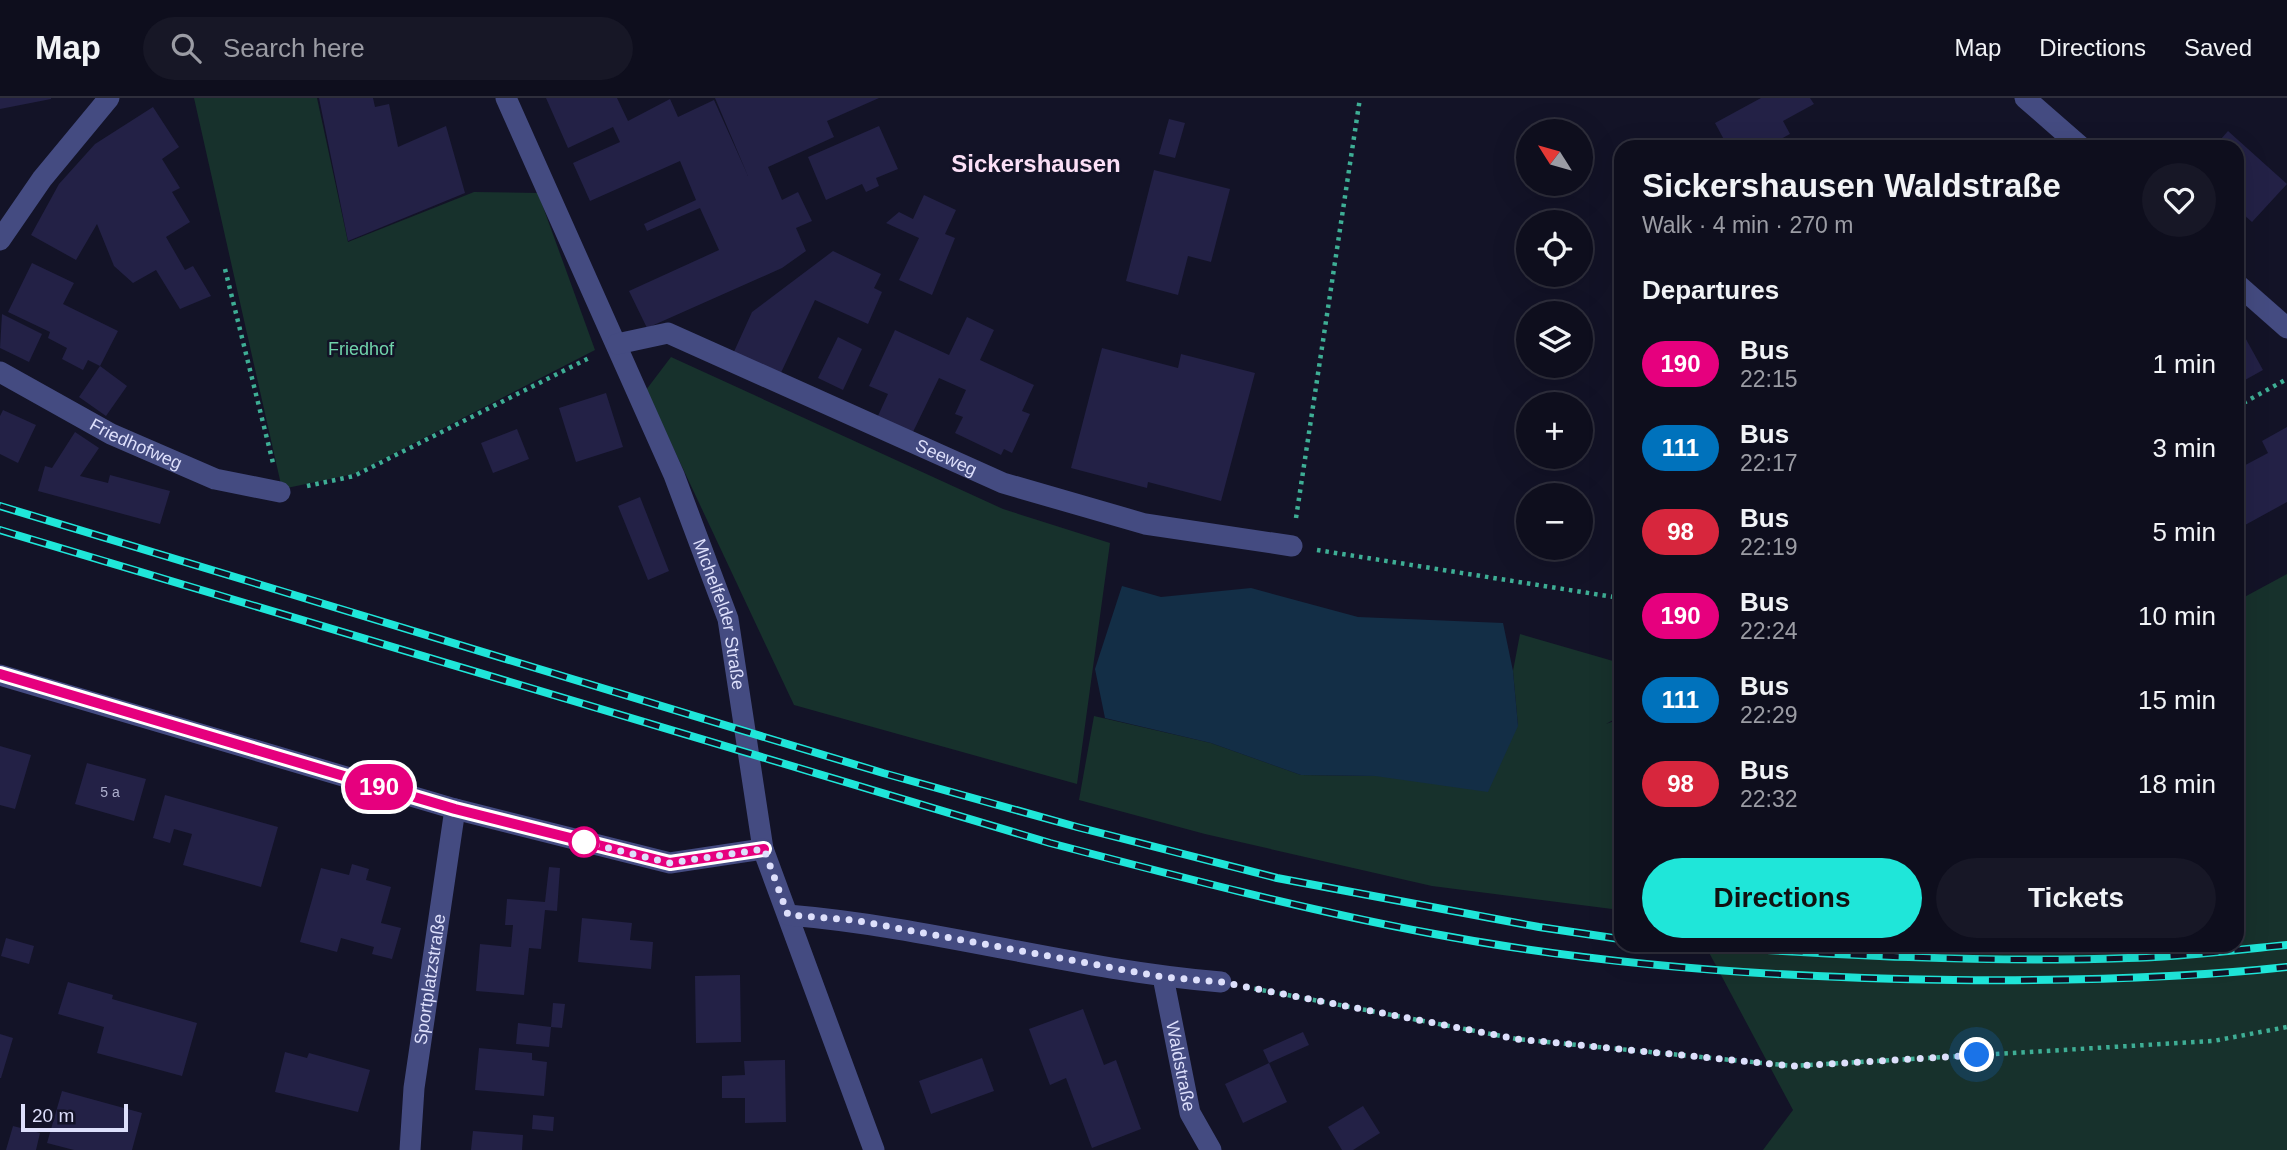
<!DOCTYPE html>
<meta charset="utf-8">
<style>
body{margin:0;font-family:Arial,sans-serif;background:#171726;color:#f1f3f6;height:100vh;display:flex;flex-direction:column;font-size:26px;white-space:nowrap}
*{box-sizing:border-box;margin:0}
p{font-size:23px;color:#9b9ca4}
.icon{flex:none;width:38px;height:38px;fill:none;stroke:currentColor;stroke-width:2;stroke-linecap:round;stroke-linejoin:round}
.map{position:relative;flex:1;overflow:hidden}
.sheet{position:absolute;left:1614px;top:42px;width:630px;height:812px;display:flex;flex-direction:column;background:#0e0e1d;border-radius:21px;box-shadow:0 7px 28px #0002,0 0 0 2px #2e2e3b}
.sheet>*{flex:none}
.badge{padding:0 14px;border-radius:23px;font-size:24px;line-height:46px}
.needle{width:46px;rotate:307deg}
.buttons{position:absolute;left:1516px;top:21px;display:grid;gap:14px}
.buttons a{display:grid;place-items:center;width:77px;height:77px;border-radius:50%;background:#0e0e1d;box-shadow:0 7px 28px #0002,0 0 0 2px #2e2e3b;font-size:35px}
.scale{position:absolute;left:21px;bottom:18px;width:107px;box-sizing:border-box;padding-left:7px;border:4px solid #dddffb;border-top:0;font-size:19px;line-height:24px;white-space:nowrap;color:#dddffb;-webkit-text-stroke:5px #131327;paint-order:stroke}
.you{position:absolute;width:35px;height:35px;margin:-18px;border:5px solid #fff;border-radius:50%;background:#1a73e8;box-shadow:0 0 0 10px #1a73e833}
.map>.badge{position:absolute;translate:-50% -50%;box-shadow:0 0 0 4px #fff}
h2{padding:0 28px;font-size:26px;line-height:63px}
.round{display:grid;place-items:center;flex:none;width:74px;height:74px;border-radius:37px;background:#171726}
.overview{display:flex;align-items:center;justify-content:space-between;height:119px;padding:0 28px}
h1{font-size:33px;font-weight:700;line-height:52px}
.primary-button{display:flex;gap:14px;margin-top:auto;padding:14px 28px}
.primary-button a{flex:1;height:80px;border-radius:42px;background:#1fe6d9;color:#111;font-size:28px;font-weight:700;line-height:80px;text-align:center}
.primary-button a+a{background:#171726;color:#f1f3f6}
ul{padding:0;list-style:none}
li{display:flex;align-items:center;gap:21px;height:84px;padding:0 28px}
li div{flex:1}
li b{display:block;font-size:26px}
li em{font-style:normal}
li .badge{min-width:77px;font-weight:700;text-align:center}
header{display:flex;align-items:center;gap:42px;box-sizing:border-box;height:98px;padding:0 35px;background:#0e0e1d;border-bottom:2px solid #2e2e3b}
header strong{font-size:33px}
nav{display:flex;gap:38px;margin-inline-start:auto;font-size:24px}
.search{width:490px;height:63px;background:#171726;display:flex;align-items:center;gap:18px;box-sizing:border-box;padding:0 24px;border-radius:38px;color:#9b9ca4;font-size:26px}
.map>svg:first-child{display:block}
.green{fill:#17312c}
.water{fill:#132e46}
.building{fill:#232146}
.lines{fill:none;stroke-linecap:round;stroke-linejoin:round}
.path{stroke:#3eae95;stroke-width:4.5;stroke-dasharray:3.5 5;stroke-linecap:butt}
.minor{stroke:#444b81;stroke-width:21}
.rail-casing{stroke:#1fe6d9;stroke-width:8}
.rail{stroke:#131327;stroke-width:5;stroke-dasharray:16;stroke-linecap:butt}
.line-casing{stroke:#fff;stroke-width:16}
.line{stroke:#e6007e;stroke-width:10}
.walk{stroke:#dddffb;stroke-width:7;stroke-dasharray:0 12.6}
.stop-dot{fill:#fff;stroke:#e6007e;stroke-width:3.5}
.labels{text-anchor:middle;stroke-width:5;stroke-linejoin:round;paint-order:stroke}
.number-label{font-size:14px;fill:#aeb0ce}
.park-label{font-size:18px;fill:#70d4ab;stroke:#131327}
.street-label{font-size:18px;fill:#dddffb;stroke:#131327}
.district-label{font-size:24px;font-weight:bold;fill:#fbdff6;stroke:#131327}
</style>
<header>
<strong>Map</strong>
<div class="search"><svg class="icon" aria-label="search" viewBox="0 0 24 24"><circle cx="10" cy="10" r="6"/><path d="M15 15l6 6"/></svg>Search here</div>
<nav><a>Map</a><a>Directions</a><a>Saved</a></nav>
</header>
<div class="map">
<svg width="2287" height="1052" viewBox="0 0 2287 1052">
<rect width="100%" height="100%" fill="#131327"/>
<path class="green" d="M194 0H317L348 144 474 94 538 95 595 252 354 376 282 391Z
M671 259 1003 411 1110 445 1077 686 794 607 646 292Z
M2287 476V1052H1763L1793 1012 1705 847H2236L2237 503Z
M1520 536 1620 565V618L1606 626 1620 621V812L1432 788 1205 736 1079 702 1094 618 1211 645 1301 677 1375 678 1518 628 1513 573Z"/>
<path class="water" d="M1122 488 1161 499 1251 490 1358 519 1503 525 1513 573 1518 628 1488 694 1375 678 1301 677 1211 645 1105 620 1095 571Z"/>
<path class="building" d="M0 0H51V1L0 11Z
M319 0H373L375 9 389 6 398 49 446 28 465 95 348 143Z
M546 0H617L628 23 670 1 678 19 714 2 748 78 715 0H879L827 23 834 39 768 69 782 102 798 94 812 123 796 130 806 153 782 170 647 230 629 193 719 152 700 110 647 133 644 126 696 102 680 63 590 103 573 65 620 44 613 29 568 50Z
M1761 0H1810L1814 6 1783 23 1790 36 1766 49H1728L1715 25Z
M153 9 179 49 162 61 180 90 172 94 190 124 166 139 185 172 193 168 211 198 180 211 156 172 133 185 114 168 97 126 76 162 31 137 59 86 95 46Z
M1169 21 1185 25 1175 60 1159 56Z
M879 28 898 71 876 80 879 88 866 94 862 86 826 102 808 59Z
M2228 33 2287 86 2252 124 2236 110V49H2214Z
M1154 72 1230 91 1211 164 1188 158 1178 197 1126 183Z
M924 97 956 112 945 136 955 140 932 197 899 182 919 140 886 125 899 114 913 121Z
M833 153 881 176 874 190 882 194 868 226 815 202 779 279 732 258 752 214Z
M32 165 74 185 63 206 118 233 100 268 88 262 83 272 62 261 67 250 48 240 50 234 8 214Z
M2 216 42 236 29 264 0 250Z
M967 219 994 232 980 262 1034 287 1022 313 1030 316 1012 355 1004 351 1001 357 955 335 963 319 955 316 966 292 939 280 912 336 877 320 888 296 869 288 895 232 949 257Z
M2236 223 2263 272 2236 287Z
M838 239 862 251 843 292 818 280Z
M1102 250 1178 270 1181 256 1255 275 1221 403 1148 384 1147 390 1071 370Z
M100 268 127 288 106 318 79 299Z
M606 295 623 349 576 364 559 310Z
M3 312 36 327 18 365 0 356V318Z
M2287 329V404L2236 432V372L2268 355 2262 343Z
M517 331 529 361 493 375 481 345Z
M75 334 99 350 80 378 108 385 110 377 170 393 160 426 38 393 45 368 52 370Z
M640 399 669 473 648 482 618 408Z
M0 648 31 657 15 711 0 707Z
M87 665 146 681 134 723 75 706Z
M165 697 278 729 261 789 183 767 192 736 174 731 170 745 153 740Z
M352 766 369 771 366 782 391 789 381 825 401 830 392 861 372 856 374 849 341 840 337 854 300 844 321 770 349 777Z
M549 769 560 770 557 813 545 812 541 851 529 850 524 897 476 893 480 846 511 849 513 827H505L507 801 545 804Z
M582 820 632 825 630 842 653 844 651 871 578 864Z
M6 840 34 848 29 866 1 858Z
M740 877 741 944 696 945 695 878Z
M68 884 113 897 112 901 197 925 182 978 97 955 104 929 58 916Z
M553 905 565 906 562 930 551 929Z
M1083 911 1104 967 1116 962 1141 1031 1092 1050 1066 980 1050 987 1029 931Z
M518 925 551 929 549 949 516 946Z
M1303 934 1309 947 1269 965 1263 952Z
M0 936 13 940 1 980H0Z
M479 950 532 955V962L547 964 544 998 475 992Z
M285 954 307 960 309 955 370 972 358 1014 275 994Z
M982 960 994 993 931 1016 919 983Z
M785 962 786 1024 745 1025V1000H722V978L745 977 744 963Z
M1269 965 1287 1004 1243 1025 1225 986Z
M62 993 142 1015 132 1052H74L47 1045Z
M1363 1008 1380 1035 1353 1052H1342L1328 1029Z
M533 1017 554 1019 553 1033 532 1031Z
M13 1028 40 1035 36 1052H6Z
M473 1033 523 1037 522 1052H471Z"/>
<g class="lines">
<path class="path" d="M225 171 273 365
M2236 309 2287 281
M307 388 354 378 591 259
M1296 420 1360 0
M1317 452 1620 500
M1246 889 1517 941 1793 968 2213 943 2287 929"/>
<g class="minor">
<path id="s1" d="M506 0 674 377 728 521 763 751 874 1052"/>
<path d="M2025 0 2081 49"/>
<path d="M0 142 42 81 109 0"/>
<path d="M2236 185 2287 230"/>
<path id="s2" d="M617 246 668 235 1003 385 1145 426 1292 448"/>
<path id="s3" d="M0 274 111 336 215 381 280 394"/>
<path d="M0 577 455 711 670 765 763 751"/>
<path d="M788 817C933 829 1075 872 1221 884"/>
<path id="s4" d="M1163 879 1190 1015 1211 1052"/>
<path id="s5" d="M410 1052 414 990 455 711"/>
</g>
<defs>
<path id="rail" d="M0 408 883 675 1077 729 1277 780 1539 829 1620 841
M0 432 1050 745C1176 778 1302 811 1429 835 1602 868 1779 880 1954 882 2065 883 2177 881 2287 869
M1691 847C1836 857 1982 865 2128 860 2181 859 2234 852 2287 847"/>
</defs>
<use href="#rail" class="rail-casing"/>
<use href="#rail" class="rail"/>
</g>
<g class="lines">
<defs>
<path id="line" d="M0 576 455 711 670 765 764 751"/>
</defs>
<use href="#line" class="line-casing"/>
<use href="#line" class="line"/>
<path class="walk" d="M584 744 670 765 764 751 788 817 853 822 1163 879 1221 884 1517 941 1793 968 1977 957"/>
</g>
<circle class="stop-dot" cx="584" cy="744" r="14"/>
<g class="labels">
<g class="number-label">
<text x="110" y="699">5 a</text>
</g>
<g class="park-label">
<text x="361" y="257">Friedhof</text>
</g>
<g class="street-label">
<text dy="6" stroke="none"><textPath href="#s3" startOffset="154">Friedhofweg</textPath></text>
<text dy="6" stroke="none"><textPath href="#s2" startOffset="357">Seeweg</textPath></text>
<text dy="6" stroke="none"><textPath href="#s1" startOffset="560">Michelfelder Straße</textPath></text>
<text dy="6" stroke="none"><textPath href="#s5" startOffset="172">Sportplatzstraße</textPath></text>
<text dy="6" stroke="none"><textPath href="#s4" startOffset="91">Waldstraße</textPath></text>
</g>
<g class="district-label">
<text x="1036" y="74">Sickershausen</text>
</g>
</g>
</svg>
<div class="buttons">
<a><svg class="needle" viewBox="-14 -14 28 28"><path d="M0-13l5 13h-10z" fill="#e53935"/><path d="M0 13l5-13h-10z" fill="#9b9ca4"/></svg></a>
<a><svg class="icon" aria-label="locate" viewBox="0 0 24 24"><circle cx="12" cy="12" r="6"/><path d="M12 2v4M12 18v4M2 12h4M18 12h4"/></svg></a>
<a><svg class="icon" aria-label="layers" viewBox="0 0 24 24"><path d="M12 4l9 5-9 5-9-5zM3 14l9 5 9-5"/></svg></a>
<a>+</a>
<a>−</a>
</div>
<div class="scale">20 m</div>
<div class="you" style="left:1977px;top:957px"></div>
<b class="badge" style="left:379px;top:689px;background:#e6007e;color:#fff">190</b>
<section class="sheet">
<div class="overview"><div><h1>Sickershausen Waldstraße</h1><p>Walk · 4 min · 270 m</p></div><a class="round"><svg class="icon" aria-label="heart" viewBox="0 0 24 24"><path d="M12 20l-8-8c-3-5 5-10 8-4 3-6 11-1 8 4z"/></svg></a></div>
<h2>Departures</h2>
<ul>
<li><span class="badge" style="background:#e6007e;color:#fff">190</span><div><b>Bus</b><p>22:15</p></div><em>1 min</em></li>
<li><span class="badge" style="background:#0072bc;color:#fff">111</span><div><b>Bus</b><p>22:17</p></div><em>3 min</em></li>
<li><span class="badge" style="background:#d7263d;color:#fff">98</span><div><b>Bus</b><p>22:19</p></div><em>5 min</em></li>
<li><span class="badge" style="background:#e6007e;color:#fff">190</span><div><b>Bus</b><p>22:24</p></div><em>10 min</em></li>
<li><span class="badge" style="background:#0072bc;color:#fff">111</span><div><b>Bus</b><p>22:29</p></div><em>15 min</em></li>
<li><span class="badge" style="background:#d7263d;color:#fff">98</span><div><b>Bus</b><p>22:32</p></div><em>18 min</em></li>
</ul>
<div class="primary-button"><a>Directions</a><a>Tickets</a></div>
</section>
</div>
